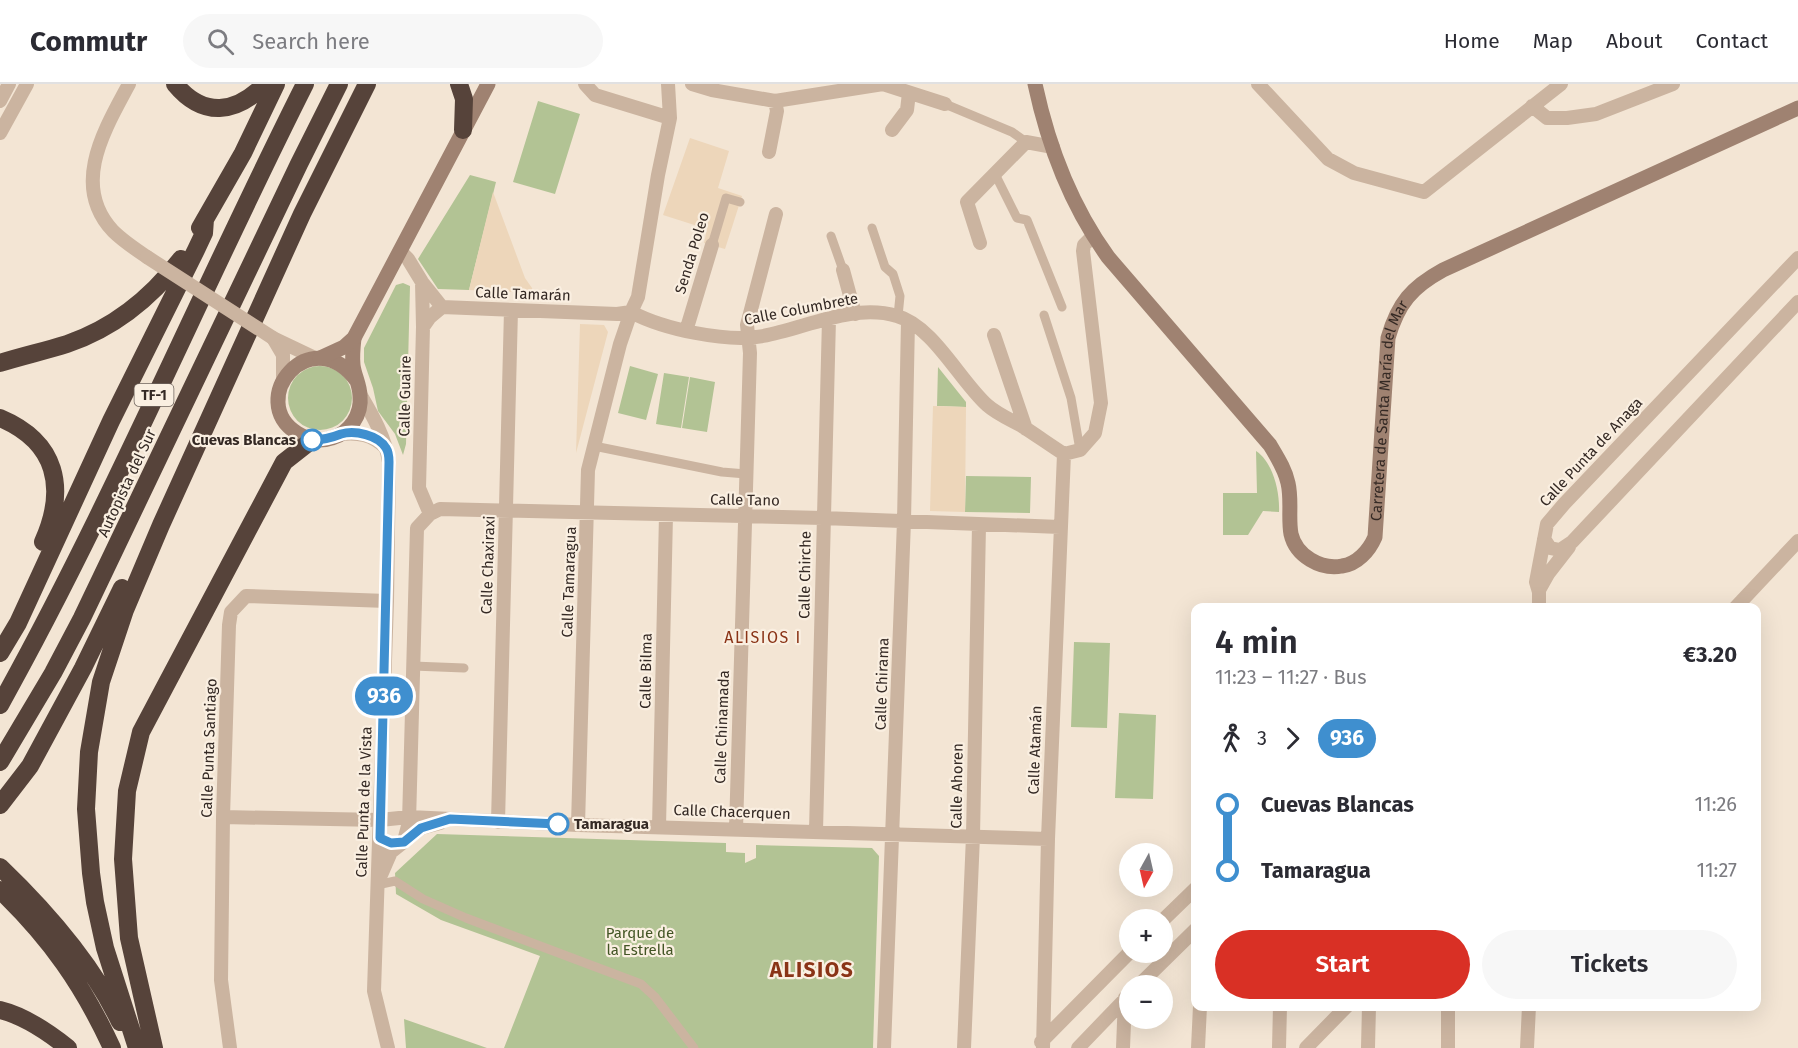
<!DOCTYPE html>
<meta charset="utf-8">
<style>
body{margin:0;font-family:"Fira Sans",sans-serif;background:#f7f7f7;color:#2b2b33;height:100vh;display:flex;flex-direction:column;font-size:22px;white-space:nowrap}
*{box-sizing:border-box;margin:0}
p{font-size:20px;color:#7c7c81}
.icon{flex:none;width:33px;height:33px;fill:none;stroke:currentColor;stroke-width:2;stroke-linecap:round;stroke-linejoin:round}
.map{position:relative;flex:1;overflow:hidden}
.details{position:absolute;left:1191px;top:519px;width:570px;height:408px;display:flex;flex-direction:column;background:#fff;border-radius:12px;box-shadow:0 6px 24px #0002}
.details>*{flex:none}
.badge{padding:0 12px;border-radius:20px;font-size:21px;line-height:39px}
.needle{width:39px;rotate:188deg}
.buttons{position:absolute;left:1119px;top:759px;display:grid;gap:12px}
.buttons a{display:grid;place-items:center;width:54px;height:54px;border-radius:50%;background:#fff;box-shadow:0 6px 24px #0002;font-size:30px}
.map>.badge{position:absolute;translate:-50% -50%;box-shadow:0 0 0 3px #fff}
.legs{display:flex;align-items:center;gap:9px;height:66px;padding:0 24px;font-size:20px}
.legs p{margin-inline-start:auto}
.summary{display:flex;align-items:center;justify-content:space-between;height:102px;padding:0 24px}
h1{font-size:33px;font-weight:600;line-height:45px}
.cta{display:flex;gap:12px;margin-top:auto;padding:12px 24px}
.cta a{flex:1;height:69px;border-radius:36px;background:#d93025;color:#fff;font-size:24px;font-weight:600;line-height:69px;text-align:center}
.cta a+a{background:#f7f7f7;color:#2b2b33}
ul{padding:0 24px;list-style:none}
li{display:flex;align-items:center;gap:21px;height:66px;font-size:22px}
li i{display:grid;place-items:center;width:9px;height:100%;margin:0 8px;background:currentColor}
li i::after{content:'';width:15px;height:15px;margin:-8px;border:4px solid;border-radius:50%;background:#fff}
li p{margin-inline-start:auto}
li:first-child i{background:linear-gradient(#0000 50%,currentColor 0)}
li:last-child i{background:linear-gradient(currentColor 50%,#0000 0)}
header{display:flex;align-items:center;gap:36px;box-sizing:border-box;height:84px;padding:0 30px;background:#fff;border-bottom:2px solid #e1e1e2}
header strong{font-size:28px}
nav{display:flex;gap:33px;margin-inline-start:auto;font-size:21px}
.search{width:420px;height:54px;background:#f7f7f7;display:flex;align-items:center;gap:15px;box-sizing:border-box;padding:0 21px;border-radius:33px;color:#7c7c81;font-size:22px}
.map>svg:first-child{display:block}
.green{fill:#b2c394}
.plaza{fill:#edd6ba}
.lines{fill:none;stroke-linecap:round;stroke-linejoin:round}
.pedestrian{stroke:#cbb4a0;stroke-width:9}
.minor{stroke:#cbb4a0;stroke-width:14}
.secondary{stroke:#9f8271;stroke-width:15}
.motorway{stroke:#56433a;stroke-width:18}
.minor-bridge{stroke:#cbb4a0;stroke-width:14}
.line-1-casing{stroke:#fff;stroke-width:14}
.line-1{stroke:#3f8fcf;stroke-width:9}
.stop-1-dot{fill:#fff;stroke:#3f8fcf;stroke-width:3}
.labels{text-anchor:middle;stroke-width:4.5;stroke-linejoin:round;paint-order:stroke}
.shield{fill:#faefe1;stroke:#6f645d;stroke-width:1.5}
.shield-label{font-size:14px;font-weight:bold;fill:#342924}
.street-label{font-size:15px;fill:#342924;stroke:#faefe1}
.stop-label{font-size:15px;font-weight:bold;fill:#342924;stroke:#faefe1;text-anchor:end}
.park-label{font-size:15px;fill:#435525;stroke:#faefe1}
.neighbourhood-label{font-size:16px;letter-spacing:1.5px;fill:#8a3316;stroke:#faefe1}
.district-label{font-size:21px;font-weight:bold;letter-spacing:1.5px;fill:#8a3316;stroke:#faefe1}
</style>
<header>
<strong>Commutr</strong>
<div class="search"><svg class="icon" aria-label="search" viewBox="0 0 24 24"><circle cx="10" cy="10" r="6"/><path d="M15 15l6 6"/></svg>Search here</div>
<nav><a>Home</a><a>Map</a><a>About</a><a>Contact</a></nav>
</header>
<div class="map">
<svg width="1798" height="964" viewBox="0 0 1798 964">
<rect width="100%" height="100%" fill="#f3e5d4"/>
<path class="green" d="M538 17 580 30 555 110 513 98Z
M470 91 496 98 469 206 438 205 418 175Z
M403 199 410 202 406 360 403 371 395 350 378 327 373 304 364 278V264L396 201Z
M630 282 658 290 646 336 618 329Z
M288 314a32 32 0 1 1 64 0a32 32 0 1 1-64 0Z
M938 283 966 318V323L937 322Z
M664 289 689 293 681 344 656 340Z
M690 293 715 298 707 348 682 344Z
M1256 367C1273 378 1280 408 1279 428L1263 427 1248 451H1223V409H1257Z
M966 392 1031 393 1030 429 965 428Z
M1074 558 1110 559 1107 644 1071 643Z
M1119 629 1156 631 1153 715 1115 714Z
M437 750 726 759V768L745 769V779L756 774V761L872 764 879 772 873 964H504L540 872 441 836 396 810 395 789Z
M404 935 487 964H406Z"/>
<path class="plaza" d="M690 54 729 67 718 104 742 112 725 165 704 159 707 145 663 131Z
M493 108 525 194 532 204 533 209 469 206Z
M580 240 604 241 608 248 576 369Z
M933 322 966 323 965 428 930 427Z"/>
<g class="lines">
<path class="pedestrian" d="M945 20 1012 48 1026 58
M995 90 1017 134 1027 136 1062 223
M872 144 885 183 893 190 900 212 898 232
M831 152 843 186
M712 161 726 114 740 118
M1044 231 1071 314 1080 366
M594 362 722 388 746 390
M413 582 464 584
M377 801 395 797 423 815 466 834 641 900 655 913 694 964"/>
<path class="minor" d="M129 0C105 45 70 101 113 147 123 157 135 165 147 173
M585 0 595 11 670 34
M692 0 712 6 775 17 883 0 945 20
M1258 0 1328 75 1354 89 1424 108 1561 0
M0 17 9 0
M1532 22 1547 34H1567L1596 30 1673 0
M892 46 907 26 909 9
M0 49 27 0
M769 68 777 27 775 17
M980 159 967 118 1026 58 1053 63
M400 167 408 175 422 198 442 223
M843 186 855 230
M422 198 423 243 419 404 430 430
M631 228C663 245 727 259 763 252 806 244 853 219 897 232 933 242 960 297 987 321 997 330 1011 336 1022 342 1036 351 1050 361 1064 370L1080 366 1095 349 1101 319 1083 167 1084 161 1093 152
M423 243 430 233 442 223 617 230 631 228
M686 247 712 161
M994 251 1026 345
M273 254 315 274
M273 254 283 271V296
M360 310C373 332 385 353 389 378L387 517 374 907 388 964
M341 350C359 348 372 351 385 363
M1544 455 1550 464 1560 466 1572 458 1798 218
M1539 506 1548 490 1569 463
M1539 524V508L1536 498 1547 440 1564 420 1798 174
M1735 524 1798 457
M223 733 380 736 409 733 578 741 1048 755
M498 738 511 226
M578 741 588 386 620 260 631 228 638 213 658 91 670 34 668 0
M659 743 666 431
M736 745 750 269 747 241 776 130
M816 747 829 235
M404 757 409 738 417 444 430 430 440 425 823 434 1060 443
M381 791 391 768 421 744 440 739
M1162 837 1196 804
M1138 902 1196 845
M1041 958 1130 868
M230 964 221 896 223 733 229 541 231 528 246 512 387 517
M884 964 904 437 908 237
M964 964 973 752 979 441
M1043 964 1048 755 1064 370
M1078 964 1130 910
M1123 964 1125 914
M1198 964 1200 922
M1279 964 1280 922
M1306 964 1347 922
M1368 964 1369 922
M1448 964V922
M1527 964 1529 922"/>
<g class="secondary">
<path id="s1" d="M1035 0C1048 61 1072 123 1108 173L1270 361C1277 373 1285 385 1288 399 1292 416 1288 434 1291 450 1296 472 1321 486 1342 482 1357 480 1369 467 1375 453L1388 254C1398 219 1412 203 1443 186L1798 24"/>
<path d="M354 254C353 263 352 272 353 281 354 291 360 301 360 312 362 330 350 349 332 354 320 358 308 356 297 349 245 316 311 235 357 297"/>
<path d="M320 274 344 263 354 254 488 0"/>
</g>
<path class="motorway" d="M175 0C203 34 236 30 265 0
M459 0 464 15 463 46
M200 144 243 69 276 0
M0 279C22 272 45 267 67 260 114 244 151 214 181 175
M0 334C57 358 67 404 43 458
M0 569 18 539 111 337 196 166 204 149 205 135
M0 621C112 420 201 206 305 0
M0 678 53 589 82 534 299 80 339 0
M0 721 30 682 83 584 122 504
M0 783C47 828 92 879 120 938
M0 806C50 854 83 901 112 964
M0 926C25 932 48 948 68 964
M137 964 105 864 95 818 91 789 86 725 89 668 101 598 125 526 161 441 302 130 367 0
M154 964 129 854 123 775 127 707 141 648 284 378 312 356"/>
<path class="minor-bridge" d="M147 173 273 254"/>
</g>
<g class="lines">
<defs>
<path id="line-1" d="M312 356C324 356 331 354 341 350 355 346 378 351 386 364 388 367 389 374 389 378L380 754 391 759 404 758 421 744 450 735 558 740"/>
</defs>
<use href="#line-1" class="line-1-casing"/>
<use href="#line-1" class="line-1"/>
</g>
<g class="stop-1-dot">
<circle cx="312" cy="356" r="10"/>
<circle cx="558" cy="740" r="10"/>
</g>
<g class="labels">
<rect class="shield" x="134.5" y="300" width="39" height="22" rx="4.5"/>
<g class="shield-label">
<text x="154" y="316">TF-1</text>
</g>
<g class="street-label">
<text transform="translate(692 169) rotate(-73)" y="5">Senda Poleo</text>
<text transform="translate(523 210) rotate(2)" y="5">Calle Tamarán</text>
<text transform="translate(801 225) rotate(-11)" y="5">Calle Columbrete</text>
<text transform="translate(405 312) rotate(-89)" y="5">Calle Guaire</text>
<text dy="5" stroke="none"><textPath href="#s1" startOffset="770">Carretera de Santa María del Mar</textPath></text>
<text transform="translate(1591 368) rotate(-47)" y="5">Calle Punta de Anaga</text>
<text transform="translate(127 399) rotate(-65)" y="5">Autopista del Sur</text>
<text transform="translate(745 416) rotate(1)" y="5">Calle Tano</text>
<text transform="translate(488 481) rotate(-88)" y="5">Calle Chaxiraxi</text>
<text transform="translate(805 491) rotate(-89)" y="5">Calle Chirche</text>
<text transform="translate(569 498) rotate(-88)" y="5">Calle Tamaragua</text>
<text transform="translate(646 587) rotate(-89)" y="5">Calle Bilma</text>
<text transform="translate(882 600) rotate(-88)" y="5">Calle Chirama</text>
<text transform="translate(722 643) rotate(-88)" y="5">Calle Chinamada</text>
<text transform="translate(209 664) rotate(-88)" y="5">Calle Punta Santiago</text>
<text transform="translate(1035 666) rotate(-88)" y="5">Calle Atamán</text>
<text transform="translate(957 702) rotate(-89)" y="5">Calle Ahoren</text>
<text transform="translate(364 718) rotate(-88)" y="5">Calle Punta de la Vista</text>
<text transform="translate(732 728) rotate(2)" y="5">Calle Chacerquen</text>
</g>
<g class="stop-label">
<text x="296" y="361">Cuevas Blancas</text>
<text x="574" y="745" text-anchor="start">Tamaragua</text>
</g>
<g class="park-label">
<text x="640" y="854">Parque de<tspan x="640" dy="17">la Estrella</tspan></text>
</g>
<g class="neighbourhood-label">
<text x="763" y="559">ALISIOS I</text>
</g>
<g class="district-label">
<text x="812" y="893">ALISIOS</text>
</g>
</g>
</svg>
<div class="buttons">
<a><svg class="needle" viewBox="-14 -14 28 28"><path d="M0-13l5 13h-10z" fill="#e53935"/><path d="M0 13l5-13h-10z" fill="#7c7c81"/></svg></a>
<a>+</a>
<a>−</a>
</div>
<b class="badge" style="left:384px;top:612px;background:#3f8fcf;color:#fff">936</b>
<section class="details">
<div class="summary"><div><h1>4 min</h1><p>11:23 – 11:27 · Bus</p></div><b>€3.20</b></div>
<div class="legs"><svg class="icon" aria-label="walk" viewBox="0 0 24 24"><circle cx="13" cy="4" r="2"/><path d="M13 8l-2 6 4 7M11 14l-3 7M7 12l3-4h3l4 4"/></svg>3<svg class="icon" aria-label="forward" viewBox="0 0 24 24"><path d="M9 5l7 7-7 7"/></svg><b class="badge" style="background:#3f8fcf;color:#fff">936</b></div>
<ul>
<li><i style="color:#3f8fcf"></i><b>Cuevas Blancas</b><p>11:26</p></li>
<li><i style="color:#3f8fcf"></i><b>Tamaragua</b><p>11:27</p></li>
</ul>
<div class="cta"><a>Start</a><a>Tickets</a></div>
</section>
</div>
